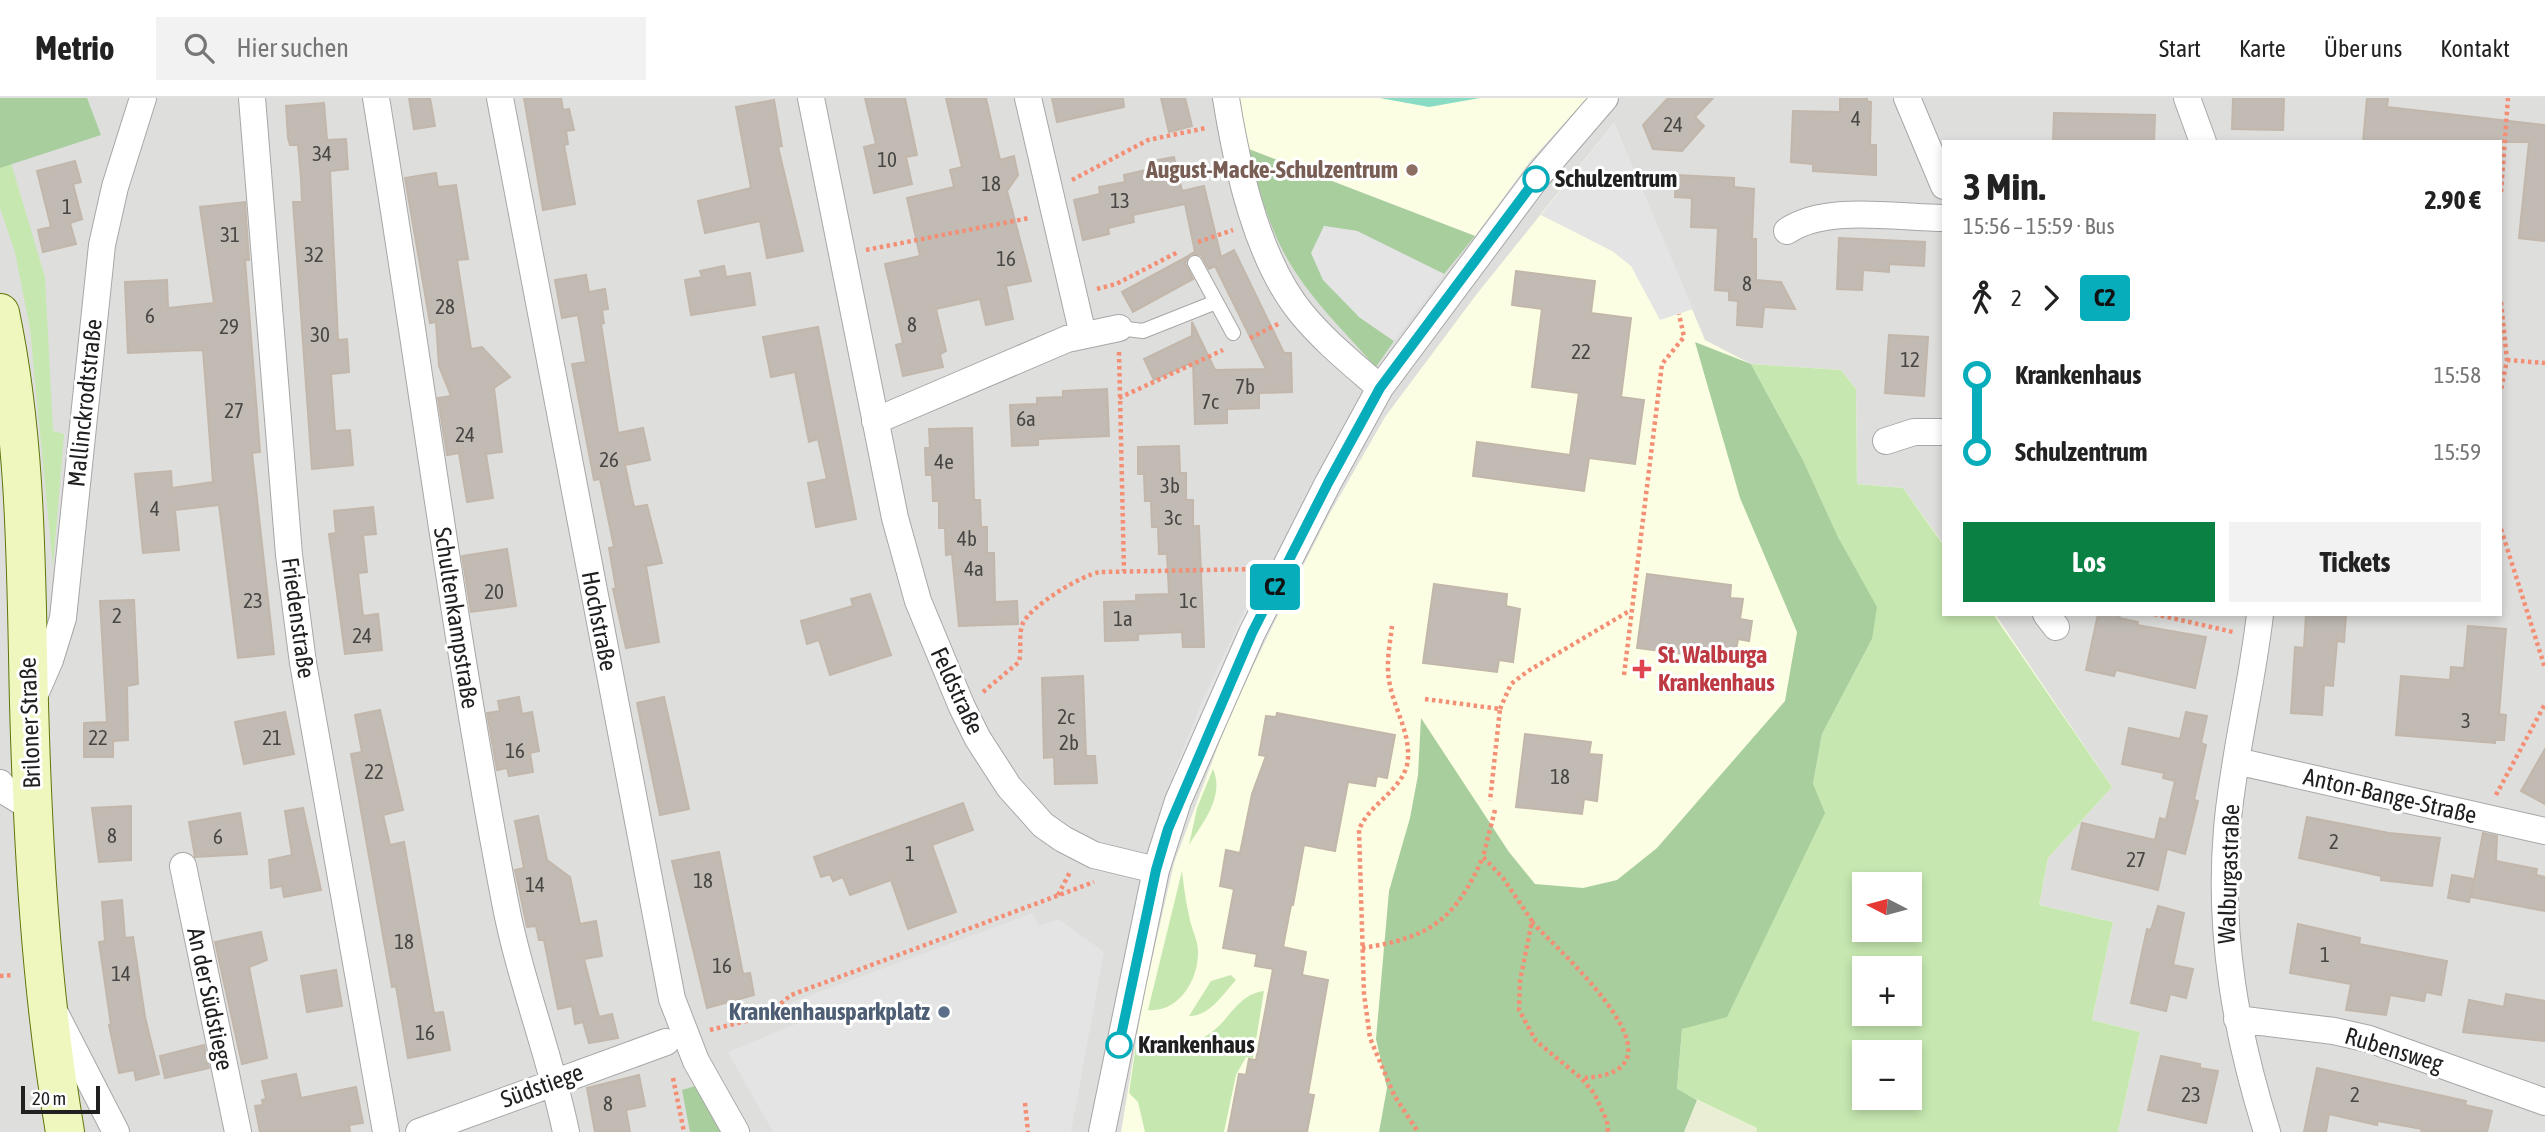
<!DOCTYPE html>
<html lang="de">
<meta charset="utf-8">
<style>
body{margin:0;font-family:"Asap Condensed",sans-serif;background:#f2f2f2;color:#222;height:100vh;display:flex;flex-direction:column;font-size:26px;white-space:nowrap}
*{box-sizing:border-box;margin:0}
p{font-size:23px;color:#767676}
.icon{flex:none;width:38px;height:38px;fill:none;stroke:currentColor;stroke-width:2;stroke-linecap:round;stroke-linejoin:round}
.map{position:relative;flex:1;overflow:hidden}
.panel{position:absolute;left:1942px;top:42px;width:560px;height:476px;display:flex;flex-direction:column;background:#fff;border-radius:0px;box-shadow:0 4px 10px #0003}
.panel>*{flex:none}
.badge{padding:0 14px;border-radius:5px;font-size:24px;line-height:46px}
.needle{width:46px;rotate:276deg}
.controls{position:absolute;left:1852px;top:774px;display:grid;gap:14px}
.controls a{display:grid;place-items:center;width:70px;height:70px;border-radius:0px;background:#fff;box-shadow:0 4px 10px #0003;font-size:35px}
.scale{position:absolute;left:21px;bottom:18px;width:79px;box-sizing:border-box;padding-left:7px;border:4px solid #202020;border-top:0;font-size:19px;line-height:24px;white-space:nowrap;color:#202020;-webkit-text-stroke:5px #fff;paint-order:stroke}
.map>.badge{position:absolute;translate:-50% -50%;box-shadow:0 0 0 4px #fff}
.legs{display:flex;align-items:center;gap:10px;height:77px;padding:0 21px;font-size:23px}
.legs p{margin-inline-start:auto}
.summary{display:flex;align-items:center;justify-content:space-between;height:119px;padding:0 21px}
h1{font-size:38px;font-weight:700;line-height:52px}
.cta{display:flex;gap:14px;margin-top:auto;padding:14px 21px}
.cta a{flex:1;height:80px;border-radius:0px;background:#0b8043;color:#fff;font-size:28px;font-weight:700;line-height:80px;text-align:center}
.cta a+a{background:#f2f2f2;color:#222}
ul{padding:0 21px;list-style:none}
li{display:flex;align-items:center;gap:24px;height:77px;font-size:26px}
li i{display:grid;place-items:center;width:10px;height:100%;margin:0 9px;background:currentColor}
li i::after{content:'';width:18px;height:18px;margin:-9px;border:5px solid;border-radius:50%;background:#fff}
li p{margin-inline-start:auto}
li:first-child i{background:linear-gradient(#0000 50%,currentColor 0)}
li:last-child i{background:linear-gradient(currentColor 50%,#0000 0)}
header{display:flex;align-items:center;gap:42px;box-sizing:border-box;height:98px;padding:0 35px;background:#fff;border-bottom:2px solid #e0e0e0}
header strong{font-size:33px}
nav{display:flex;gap:38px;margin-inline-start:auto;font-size:24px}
.search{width:490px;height:63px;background:#f2f2f2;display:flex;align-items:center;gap:18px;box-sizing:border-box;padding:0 24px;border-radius:0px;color:#767676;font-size:26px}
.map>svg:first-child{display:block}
.residential{fill:#dededd;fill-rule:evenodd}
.education{fill:#fbfee3;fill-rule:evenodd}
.farmland{fill:#eaeed4}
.grass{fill:#c6e8b0;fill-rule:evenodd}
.forest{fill:#a8ce9e}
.pitch{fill:#8adbc3}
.parking{fill:#e4e4e4}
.building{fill:#c1bbb4;stroke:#c2b7aa;stroke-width:2}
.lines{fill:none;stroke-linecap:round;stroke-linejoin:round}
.lane-casing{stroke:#a7a7a7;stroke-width:16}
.street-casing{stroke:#a7a7a7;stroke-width:28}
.secondary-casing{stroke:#5f750a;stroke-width:40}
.path{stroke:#f48e75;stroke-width:4.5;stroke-dasharray:3.5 3.5;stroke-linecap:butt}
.lane{stroke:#fff;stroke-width:14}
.street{stroke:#fff;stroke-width:26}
.secondary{stroke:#eff7bf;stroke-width:38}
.line-1-casing{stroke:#fff;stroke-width:16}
.line-1{stroke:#07adbb;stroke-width:10}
.education-dot{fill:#8d6e63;stroke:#fff;stroke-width:2.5}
.stop-1-dot{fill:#fff;stroke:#07adbb;stroke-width:3.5}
.health-dot{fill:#e0444e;stroke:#fff;stroke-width:2.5}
.service-dot{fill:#5c6f8a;stroke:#fff;stroke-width:2.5}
.labels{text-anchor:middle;stroke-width:6;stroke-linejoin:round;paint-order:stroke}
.number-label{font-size:21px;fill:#484745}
.education-label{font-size:24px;font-weight:bold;fill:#785e54;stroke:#fff;text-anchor:end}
.stop-label{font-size:24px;font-weight:bold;fill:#202020;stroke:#fff;text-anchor:start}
.street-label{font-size:24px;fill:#202020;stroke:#fff}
.health-label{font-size:24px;font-weight:bold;fill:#be3a42;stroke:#fff;text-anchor:start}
.service-label{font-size:24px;font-weight:bold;fill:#4e5e75;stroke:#fff;text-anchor:end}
</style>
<header>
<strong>Metrio</strong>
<div class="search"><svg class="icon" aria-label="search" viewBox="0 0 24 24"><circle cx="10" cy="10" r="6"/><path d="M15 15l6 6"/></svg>Hier suchen</div>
<nav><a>Start</a><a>Karte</a><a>Über uns</a><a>Kontakt</a></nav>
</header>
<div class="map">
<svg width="2545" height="1034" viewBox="0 0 2545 1034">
<rect width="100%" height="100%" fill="#f0eee7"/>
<path class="residential" d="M0 0H2545V1034H0ZM1944 44H2501V516H1944ZM1864 786H1909V831H1864ZM1864 870H1909V915H1864ZM1864 954H1909V999H1864Z"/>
<path class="education" d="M1237 0H1587L1531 62 1475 138 1246 50Z
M1614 25 1705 242 1751 266 1841 272 1856 291 1857 386 1903 390 1944 447V516H1995L2112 689 2048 760 2039 807 2113 824 2092 922 2140 934 2118 1034H1121L1144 896 1174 765 1229 619 1275 523 1330 415 1385 319 1476 197ZM1864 786H1909V831H1864ZM1864 870H1909V915H1864ZM1864 954H1909V999H1864Z"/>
<path class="farmland" d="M1697 1002 1757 1030 1756 1034H1684Z"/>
<path class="grass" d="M11 65 45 179 53 333 64 336 53 469 30 231 15 154 0 110V70Z
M1751 266 1841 272 1856 291 1857 386 1903 390 1944 448V516H1993L2112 689 2048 760 2039 807 2113 824 2092 922 2140 934 2118 1034H1756L1757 1030 1677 992 1682 931 1698 925 1813 686 1822 636 1872 541 1839 441 1803 362ZM1864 786H1909V831H1864ZM1864 870H1909V915H1864ZM1864 954H1909V999H1864Z
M1213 671C1225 698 1203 724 1189 747L1197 710Z
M1182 773C1184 790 1186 806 1190 822 1192 832 1198 843 1198 853 1199 881 1179 915 1148 912Z
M1231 877 1236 882C1224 895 1209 919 1189 918L1211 883Z
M1264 893 1253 960 1246 959 1236 977 1224 1034H1145L1138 1004 1129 995 1137 940C1157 941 1185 949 1204 939 1228 927 1236 896 1264 893Z"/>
<path class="forest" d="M0 0H87L101 37 0 70Z
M1246 50 1475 138 1444 176 1357 133 1323 128 1359 219 1394 243 1376 269C1343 232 1305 196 1282 151 1266 119 1257 84 1246 50Z
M1695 244 1751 266 1803 362 1839 441 1877 509 1872 541 1822 636 1813 686 1825 715 1727 919 1682 931 1677 991 1697 1002 1684 1034H1379L1387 990 1376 941 1389 793 1410 720 1418 677 1421 620 1509 754 1535 786 1583 790 1617 782 1657 750 1785 603 1797 534 1740 400Z
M702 986 728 1034H690L682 992Z"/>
<path class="pitch" d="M1380 0H1480L1429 9Z"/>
<path class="parking" d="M1614 25 1693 211 1660 222 1631 168 1612 153 1541 117Z
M1324 128 1357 133 1444 176 1394 243 1359 219 1323 182 1311 155Z
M1252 497 1258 501 1177 683 1172 680 1202 603Z
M1033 815 1038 828 1059 821 1104 854 1071 1034H773L728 954 798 925 792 904Z"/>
<path class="building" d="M409 0H430L435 28 414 31Z
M524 0H561L563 12 569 11 574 32 566 33 568 46 564 47 575 106 543 112Z
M865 0H905L917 57 906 59 912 86 874 95 864 49 876 46Z
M946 0H986L1000 62 1014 58 1018 77 1007 93 1031 183 1006 188 1013 221 986 227 980 201 936 211 946 253 940 256 943 269 903 278 896 247 903 245 885 166 920 158 907 100 954 89 950 72 962 69Z
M1052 0H1123L1124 9 1057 24Z
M1161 0H1185L1192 28 1169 34Z
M1668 0H1713L1695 19 1704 28 1682 53 1653 51 1643 27Z
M1840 0H1867V3L1871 4 1870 47H1876V77L1813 73V66L1791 64 1793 13 1840 14Z
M2233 0H2284L2283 32 2232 31Z
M2367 0H2388L2387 9 2545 27V143L2519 140 2529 44H2363Z
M774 2 782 48 778 49 803 153 767 160 760 123 705 135 698 103 751 90 736 9Z
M324 5 327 42 346 41 348 71 330 73 338 242 347 241 349 274 331 276 335 333 350 332 353 367 312 371 293 104H302L301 81 298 47H290L288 40 286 8Z
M2054 15 2155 17 2154 44H2053Z
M1174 59 1182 93 1204 88 1221 159 1234 152 1284 255H1291L1292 294 1259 295V310L1227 311V325L1195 326 1193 264 1154 282 1144 261 1192 238V224L1215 272 1266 271 1215 168 1209 171 1201 157 1191 156 1195 154 1185 106 1133 117 1134 124 1108 130 1109 136 1083 142 1074 102 1100 96 1099 89 1125 84 1124 77 1150 71 1148 64Z
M75 63 81 84 73 86 82 121 70 125 76 146 43 154 38 132 51 129 37 73Z
M436 75 438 89 456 87 468 161 457 162 471 251 482 249 510 279 494 290 502 354 486 356 493 400 467 404 459 355 447 357 438 300 451 298 439 268 436 224 430 225 405 80Z
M1676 77 1734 80V89L1754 91 1752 141H1756V182L1781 184 1795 211 1764 209 1762 229 1737 227 1738 203 1729 202V193L1715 192 1718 130 1691 129 1692 100 1675 99Z
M245 104 249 162H245L260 354 252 355 274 556 238 560 219 407 175 412 179 452 143 455 135 376 171 373 172 390 213 384 203 252 128 255 125 184 167 182 168 210 214 205 200 109Z
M1839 140 1925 144 1924 168 1889 166V174L1863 172 1862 192 1837 191Z
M1190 157 1185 165 1193 181 1133 214 1122 194Z
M724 168 726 179 750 175 755 207 691 217 685 182 702 179 700 173Z
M1516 173 1595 183 1591 215 1631 220 1621 299 1644 302 1635 366 1589 360 1584 393 1473 378 1477 344 1570 357 1579 295 1532 289 1542 211 1512 207Z
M586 177 589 194 605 191 608 211 602 212 604 225 601 226 618 335 643 330 650 362 625 367 634 409 647 407 662 465 646 468 659 544 626 550 613 491 616 490 609 450 614 449 600 381 594 382 572 266 586 264 578 217 562 220 555 182Z
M818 229 856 421 816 429 808 385 827 381 818 341 809 344 795 274 771 279 763 239Z
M1889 237 1928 239 1924 298 1885 295Z
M1107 291 1109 338 1038 341V347L1012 348 1010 307 1037 306V300L1063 299V293Z
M972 330 974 402H980L981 429H987V455H994L995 504 1017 503 1018 526 959 528 952 456 946 457 945 430H939V403H933L932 377H926L925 350H930L929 331Z
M1179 348 1180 375H1186V402H1193V428H1199L1204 549H1183L1182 534 1138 536V542L1105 543 1104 504 1136 503V497L1169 496 1167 456H1159L1158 429H1152L1151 403H1145L1144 376H1138V349Z
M373 409 376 436 363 437 367 474 358 475 363 518 378 516 382 552 345 556 329 436 336 435 334 413Z
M507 451 516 508 471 514 462 458Z
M1647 476 1731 487 1730 500 1743 501 1740 521 1752 523 1749 543 1738 541 1736 552 1723 550 1721 561 1637 550Z
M1434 486 1507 496 1506 508 1520 511 1513 564 1499 562 1497 574 1423 565Z
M870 496 891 557 830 577 819 542 807 546 801 523 853 508 851 501Z
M134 502 138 586 127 588 128 642 113 643V659H84V625L107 624 100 503Z
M2098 516H2120L2119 520 2138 524 2137 527 2206 539 2195 590 2116 572 2114 578 2086 572Z
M2306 516H2346L2344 544 2337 543 2333 588 2324 587 2322 617 2291 615 2295 549 2304 550Z
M2468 528 2506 531 2499 616 2506 617 2504 642H2495V645L2396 637 2401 578 2450 582 2451 569 2464 570Z
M1083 578 1086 658H1095L1097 685 1055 686 1054 659 1044 660 1042 580Z
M519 599 522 616 532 614 539 653 530 655 533 674 509 678 507 670 497 672 487 615 500 613 498 603Z
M664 599 689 711 660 717 637 605Z
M380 612 403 712 383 717 390 747 404 744 434 915 443 914 450 952 408 960 396 888 392 889 351 656 362 654 355 617Z
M285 614 294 656 244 666 235 624Z
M2186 614 2207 618 2201 645 2206 647 2194 702 2198 703 2185 756 2167 751 2158 792 2072 771 2082 725 2155 742 2160 720 2166 722 2175 683 2163 680 2164 675 2122 666 2129 630 2180 641Z
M1277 615 1395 637 1387 680 1377 678 1375 688 1348 684 1335 753 1304 747 1293 807H1291L1283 849 1306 854 1302 877 1328 882 1308 996 1314 997 1307 1034H1228L1239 976 1246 977 1249 961 1256 962 1273 871 1255 868 1257 856 1223 850 1234 791 1220 788 1226 752 1240 755 1252 696 1266 658 1259 657 1266 618 1276 619Z
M1525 636 1591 644 1589 656 1602 657 1597 703 1584 701 1582 716 1516 709Z
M2545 651V706L2521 693Z
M963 705 973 732 932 747 956 814 908 831 891 782 850 797 843 779 833 783 830 776 821 779 814 759Z
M131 708V762L99 764 92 710Z
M303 710 321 792 284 799 282 788 271 790 269 762 292 757 285 713Z
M240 715 247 756 195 759 189 724Z
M538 718 547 762 570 779 580 826 596 823 602 858 584 861 599 919 612 916 618 940 589 945 583 924 575 926 572 908 558 911 544 842H539L536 828 527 829 515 772 524 770 515 723Z
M2307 719 2389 735 2440 740 2432 788 2381 782V778L2299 760Z
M2483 735 2497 738 2496 763 2537 771 2536 777 2545 779V813L2471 799Z
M719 754 743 876 750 875 754 897 707 910 672 763Z
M2452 777 2474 781 2469 804 2448 800Z
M122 802 125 840 133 839 145 919 159 976 136 982 134 972 119 975 109 927H111L99 844 105 843 102 804Z
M2158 808 2184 815 2173 867 2193 871 2186 900 2170 896 2166 913 2131 905 2147 831 2151 832Z
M2298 826 2360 840 2359 846 2447 863 2441 897 2426 894 2424 903 2390 897 2386 917 2346 912 2351 886 2290 875Z
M261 834 267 862 249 869 267 960 242 966 215 844Z
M336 872 342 908 307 914 301 878Z
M2506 896 2545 903V943L2463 934 2469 902 2504 909Z
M204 947 209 970 165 980 160 958Z
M2161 958 2200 966V970L2218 973 2206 1025 2148 1012Z
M2317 970 2466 1003 2465 1007 2492 1013 2487 1034H2421L2422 1031 2378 1023 2377 1027 2329 1016 2326 1034H2304Z
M296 976 301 1000 356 989 363 1025 349 1027 350 1034H260L255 1008 263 1007 262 1002 266 1001 262 983Z
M639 977 645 1008 626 1012 630 1034H595L587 990Z"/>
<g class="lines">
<defs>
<path id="lane" d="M1195 165 1233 235
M1119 230 1143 233 1216 204"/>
<path id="street" d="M252 0 289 457 303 565 386 1034
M376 0C420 268 454 538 505 804 520 883 550 956 566 1034
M500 0 672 901 696 963 736 1034
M811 0 895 420 918 503 962 609 978 641 1009 689 1043 727 1063 741 1094 757 1156 772
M1028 0 1083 237
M1226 0C1237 69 1257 162 1302 216 1325 244 1354 267 1380 290
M1907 0 1944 88
M2187 0 2203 44
M1787 133C1827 106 1896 120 1944 120
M875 323 1067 241 1119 230
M1886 343 1914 334H1944
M2046 516 2056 529
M2260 516C2252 588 2233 659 2227 731 2218 836 2236 935 2267 1034
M33 601 50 562 63 520 102 147 115 89 143 0
M2236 663 2545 733
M0 685 9 696 32 710
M183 768 238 1034
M56 917 116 1034
M2237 921 2334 933 2369 941 2545 1004
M419 1034 666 944
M1102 1034 1156 772 1178 703 1252 535 1328 385 1380 290 1537 79 1605 0"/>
<path id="secondary" d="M0 215C27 343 26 476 29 606 33 750 41 892 65 1034"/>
</defs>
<use href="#lane" class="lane-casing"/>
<use href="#street" class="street-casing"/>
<use href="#secondary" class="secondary-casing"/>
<path class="path" d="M1072 82 1148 42 1206 30
M2501 94 2508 0
M1198 144 1233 132
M866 152 1029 120
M1097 191 1116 186 1178 154
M2501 204 2507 262 2501 292
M1250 240 1280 225
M1119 254 1124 473
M2507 262 2545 265
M1119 300 1223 252
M2501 431 2545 570
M2154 516 2233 534
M1392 528C1390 545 1386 565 1389 582 1393 610 1413 638 1407 667 1400 694 1368 707 1359 732L1364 896 1370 940 1394 997 1418 1034
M1624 577 1662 266 1684 239 1679 216
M983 594 1019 564C1022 551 1018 536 1023 525 1031 508 1081 477 1100 474L1257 471
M1425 601 1500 611 1490 703
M1500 611 1511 586 1528 573 1631 512
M2496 697 2545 606
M1495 712 1483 759 1503 780 1532 823 1520 883 1519 912 1536 943 1581 980 1594 995 1607 1023 1608 1034
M1058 797 1070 774
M1532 824C1563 857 1698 975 1582 980
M1362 850C1430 840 1455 822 1483 759
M0 878 13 877
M710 932 766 918 791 897 1094 784
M673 980 684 1034
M1025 1005 1028 1034"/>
<use href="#lane" class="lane"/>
<use href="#street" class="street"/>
<use href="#secondary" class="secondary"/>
</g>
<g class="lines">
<defs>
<path id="line-1" d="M1119 947 1156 772 1168 731 1252 535 1328 385 1380 290 1536 81"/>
</defs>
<use href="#line-1" class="line-1-casing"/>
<use href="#line-1" class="line-1"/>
</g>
<circle class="education-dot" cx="1412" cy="72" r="7"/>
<g class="stop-1-dot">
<circle cx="1536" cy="81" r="12"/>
<circle cx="1119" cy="947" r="12"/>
</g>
<path class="health-dot" d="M1638.5 560.5h7v7h7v7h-7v7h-7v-7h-7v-7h7z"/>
<circle class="service-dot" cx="944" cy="914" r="7"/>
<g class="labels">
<g class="number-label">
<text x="1856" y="28">4</text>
<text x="1673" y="34">24</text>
<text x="322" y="63">34</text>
<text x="887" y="69">10</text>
<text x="991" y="93">18</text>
<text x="1120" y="110">13</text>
<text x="67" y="116">1</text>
<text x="230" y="144">31</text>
<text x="314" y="164">32</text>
<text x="1006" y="168">16</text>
<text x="1747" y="193">8</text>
<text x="445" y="216">28</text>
<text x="150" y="225">6</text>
<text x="912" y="234">8</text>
<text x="229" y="236">29</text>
<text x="320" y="244">30</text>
<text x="1581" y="261">22</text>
<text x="1910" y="269">12</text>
<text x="1245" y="296">7b</text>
<text x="1210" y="311">7c</text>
<text x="234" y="320">27</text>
<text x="1026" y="328">6a</text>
<text x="465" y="344">24</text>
<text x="609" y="369">26</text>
<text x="944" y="371">4e</text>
<text x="1170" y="395">3b</text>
<text x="155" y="418">4</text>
<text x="1173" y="427">3c</text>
<text x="967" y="448">4b</text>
<text x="974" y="478">4a</text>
<text x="494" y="501">20</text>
<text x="253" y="510">23</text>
<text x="1188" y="510">1c</text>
<text x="117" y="525">2</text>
<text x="1123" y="528">1a</text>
<text x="362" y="545">24</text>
<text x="1066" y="626">2c</text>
<text x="2466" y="630">3</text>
<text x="98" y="647">22</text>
<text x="272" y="647">21</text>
<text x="1069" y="652">2b</text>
<text x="515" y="660">16</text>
<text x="374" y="681">22</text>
<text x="1560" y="686">18</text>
<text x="112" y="745">8</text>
<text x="218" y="746">6</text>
<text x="2334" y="751">2</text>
<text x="910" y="763">1</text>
<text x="2136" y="769">27</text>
<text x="703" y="790">18</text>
<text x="535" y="794">14</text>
<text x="404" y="851">18</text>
<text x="2325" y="864">1</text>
<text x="722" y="875">16</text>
<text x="121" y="883">14</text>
<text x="425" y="942">16</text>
<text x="2191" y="1004">23</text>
<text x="2355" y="1004">2</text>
<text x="608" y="1013">8</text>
</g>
<g class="education-label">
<text x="1398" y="80">August-Macke-Schulzentrum</text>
</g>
<g class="stop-label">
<text x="1555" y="89">Schulzentrum</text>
<text x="1138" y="955">Krankenhaus</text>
</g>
<g class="street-label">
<text transform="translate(85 305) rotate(-84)" y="8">Mallinckrodtstraße</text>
<text transform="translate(298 520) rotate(82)" y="8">Friedenstraße</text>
<text transform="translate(456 520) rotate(81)" y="8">Schultenkampstraße</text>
<text transform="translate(599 523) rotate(79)" y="8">Hochstraße</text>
<text transform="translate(957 593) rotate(65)" y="8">Feldstraße</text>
<text transform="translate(30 625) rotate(-92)" y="8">Briloner Straße</text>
<text transform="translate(2390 698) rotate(13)" y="8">Anton-Bange-Straße</text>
<text transform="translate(2229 776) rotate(-88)" y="8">Walburgastraße</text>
<text transform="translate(210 901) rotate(78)" y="8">An der Südstiege</text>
<text transform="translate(2394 952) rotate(17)" y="8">Rubensweg</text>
<text transform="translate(542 988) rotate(-20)" y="8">Südstiege</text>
</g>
<g class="health-label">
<text x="1658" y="565">St. Walburga<tspan x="1658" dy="28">Krankenhaus</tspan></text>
</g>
<g class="service-label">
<text x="930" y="922">Krankenhausparkplatz</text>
</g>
</g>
</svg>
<div class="controls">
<a><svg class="needle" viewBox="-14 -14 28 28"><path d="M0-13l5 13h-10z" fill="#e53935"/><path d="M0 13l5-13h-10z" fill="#767676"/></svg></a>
<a>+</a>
<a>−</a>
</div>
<div class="scale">20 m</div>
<b class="badge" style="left:1275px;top:489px;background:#07adbb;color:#111">C2</b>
<section class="panel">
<div class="summary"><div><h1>3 Min.</h1><p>15:56 – 15:59 · Bus</p></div><b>2.90 €</b></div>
<div class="legs"><svg class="icon" aria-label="walk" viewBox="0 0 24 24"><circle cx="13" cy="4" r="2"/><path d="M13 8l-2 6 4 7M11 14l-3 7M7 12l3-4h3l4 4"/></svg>2<svg class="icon" aria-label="forward" viewBox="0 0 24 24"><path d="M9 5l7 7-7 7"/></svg><b class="badge" style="background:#07adbb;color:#111">C2</b></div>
<ul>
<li><i style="color:#07adbb"></i><b>Krankenhaus</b><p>15:58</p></li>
<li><i style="color:#07adbb"></i><b>Schulzentrum</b><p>15:59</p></li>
</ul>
<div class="cta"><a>Los</a><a>Tickets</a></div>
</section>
</div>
